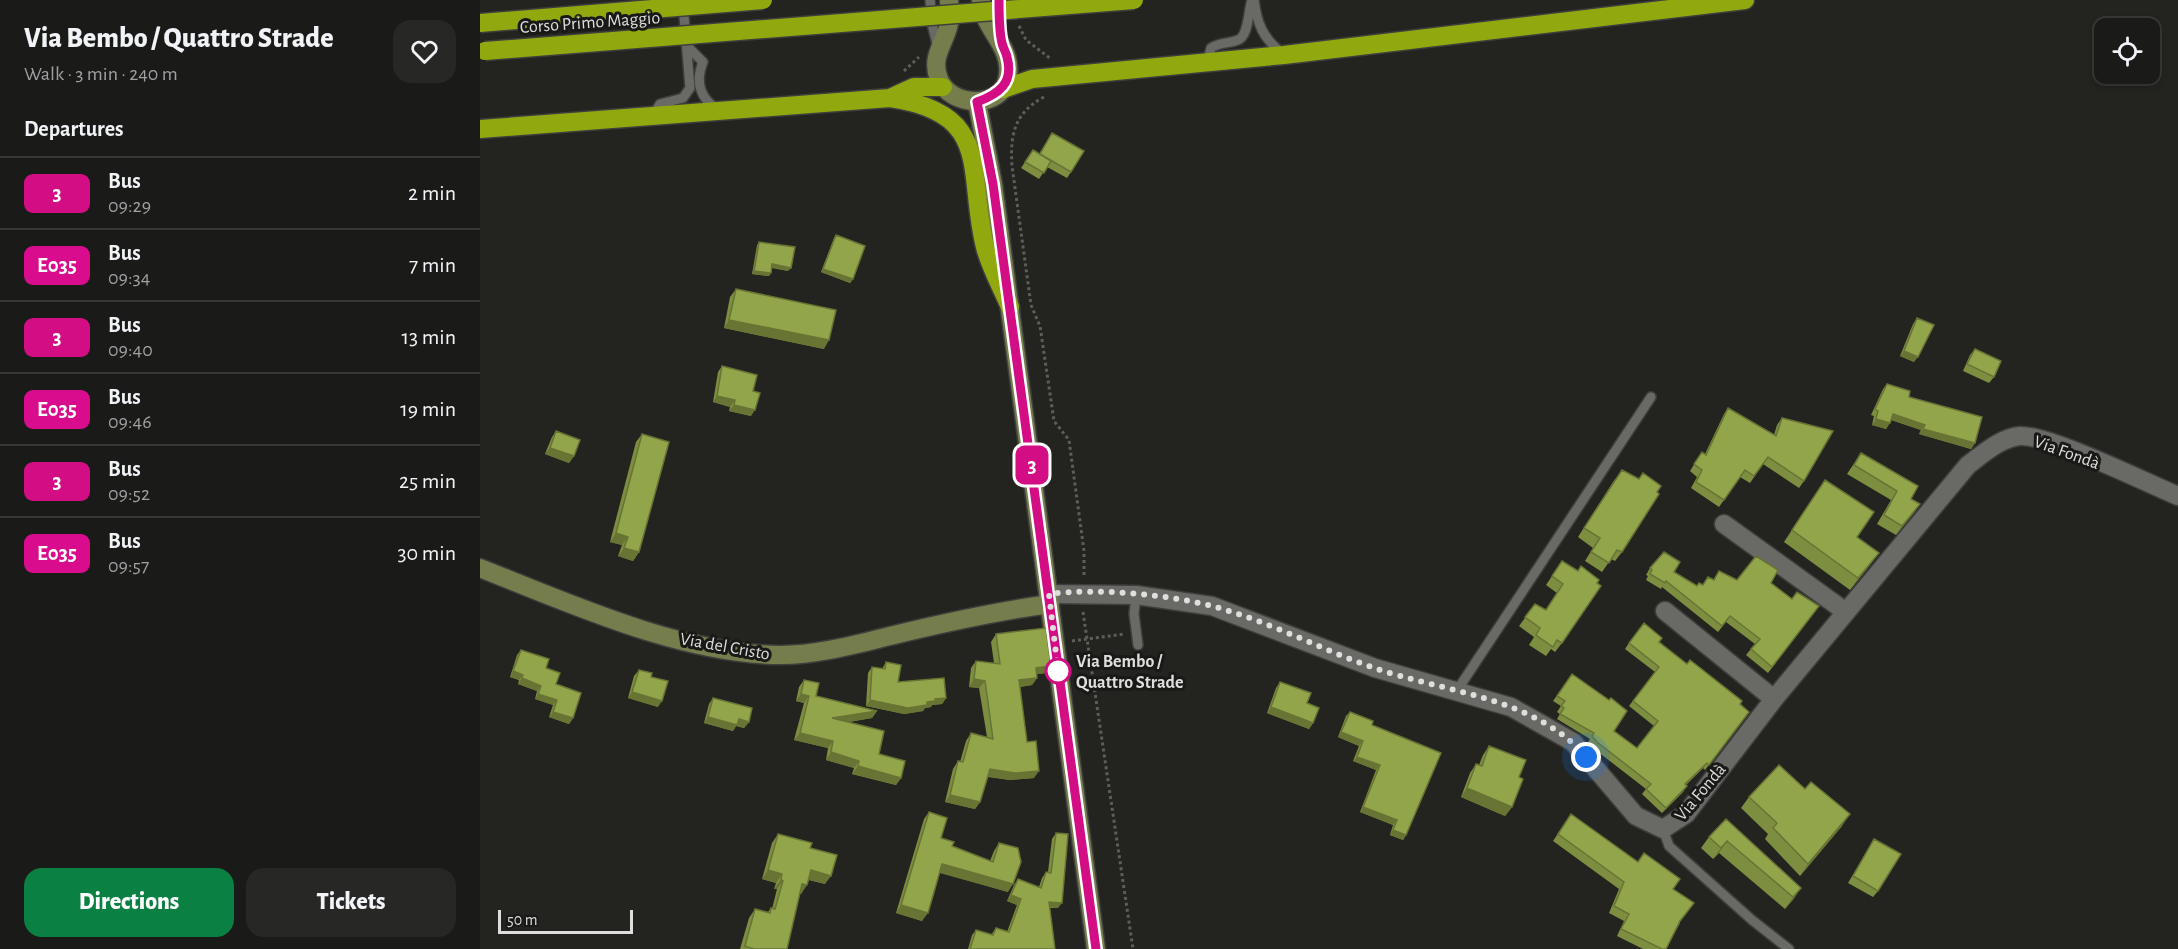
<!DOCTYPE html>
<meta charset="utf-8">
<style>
body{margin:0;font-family:"Alegreya Sans",sans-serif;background:#272825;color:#f1f3f6;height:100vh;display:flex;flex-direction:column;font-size:22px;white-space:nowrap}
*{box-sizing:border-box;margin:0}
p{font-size:20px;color:#9fa1a2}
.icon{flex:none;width:33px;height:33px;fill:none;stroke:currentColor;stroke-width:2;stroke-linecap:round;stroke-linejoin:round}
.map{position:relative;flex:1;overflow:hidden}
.panel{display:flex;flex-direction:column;background:#1a1b18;width:480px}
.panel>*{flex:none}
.badge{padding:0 12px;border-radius:9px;font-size:21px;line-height:39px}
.controls{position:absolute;left:1614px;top:18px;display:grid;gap:12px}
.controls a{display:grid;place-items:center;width:66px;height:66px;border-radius:12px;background:#1a1b18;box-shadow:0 3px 9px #0003,0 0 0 2px #383937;font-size:30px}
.scale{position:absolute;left:18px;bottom:15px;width:135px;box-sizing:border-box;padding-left:6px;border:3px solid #dedfdd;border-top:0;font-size:16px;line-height:21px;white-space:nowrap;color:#dedfdd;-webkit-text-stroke:4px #191a17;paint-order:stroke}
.you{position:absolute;width:30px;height:30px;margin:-15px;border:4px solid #fff;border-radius:50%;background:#1a73e8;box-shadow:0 0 0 9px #1a73e833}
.map>.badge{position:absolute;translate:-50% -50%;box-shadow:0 0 0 3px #fff}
h2{padding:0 24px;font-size:22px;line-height:54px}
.round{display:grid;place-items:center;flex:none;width:63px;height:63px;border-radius:18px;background:#272825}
.head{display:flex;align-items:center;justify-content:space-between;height:102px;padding:0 24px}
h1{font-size:28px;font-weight:800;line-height:45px}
.primary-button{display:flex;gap:12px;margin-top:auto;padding:12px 24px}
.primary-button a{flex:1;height:69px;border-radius:18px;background:#0b8043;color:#fff;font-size:24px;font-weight:800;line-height:69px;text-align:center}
.primary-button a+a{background:#272825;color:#f1f3f6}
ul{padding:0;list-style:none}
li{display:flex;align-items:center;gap:18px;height:72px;padding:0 24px;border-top:2px solid #383937}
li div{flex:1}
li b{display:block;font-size:22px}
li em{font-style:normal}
li .badge{min-width:66px;font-weight:700;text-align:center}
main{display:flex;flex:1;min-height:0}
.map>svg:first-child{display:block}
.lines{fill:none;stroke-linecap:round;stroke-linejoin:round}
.lane-casing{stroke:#3e3f3d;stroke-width:12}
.street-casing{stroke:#3e3f3d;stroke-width:21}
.secondary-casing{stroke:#3e3f3d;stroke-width:21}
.highway-casing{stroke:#3e3f3d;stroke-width:21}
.path{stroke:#5d5e5b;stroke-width:3;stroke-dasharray:3 3;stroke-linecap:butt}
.lane{stroke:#696a66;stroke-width:9}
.street{stroke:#696a66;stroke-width:18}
.secondary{stroke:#757d4c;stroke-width:18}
.highway{stroke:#91a80f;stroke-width:18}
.highway-bridge-casing{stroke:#3e3f3d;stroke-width:21;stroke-linecap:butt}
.highway-bridge{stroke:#91a80f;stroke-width:18}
.wall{fill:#7e8e40}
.shaded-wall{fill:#677434}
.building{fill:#93a54b;stroke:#677434;stroke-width:1.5}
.line-casing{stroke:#fff;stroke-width:14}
.line{stroke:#d30d84;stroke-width:9}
.walk{stroke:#dedfdd;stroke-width:6;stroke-dasharray:0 10.8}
.stop-dot{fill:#fff;stroke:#d30d84;stroke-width:3}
.labels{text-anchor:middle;stroke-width:6;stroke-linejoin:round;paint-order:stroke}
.street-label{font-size:18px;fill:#dedfdd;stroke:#191a17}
.stop-label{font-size:18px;font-weight:bold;fill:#dedfdd;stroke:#191a17;text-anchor:start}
</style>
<main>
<section class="panel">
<div class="head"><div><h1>Via Bembo / Quattro Strade</h1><p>Walk · 3 min · 240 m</p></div><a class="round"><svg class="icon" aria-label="heart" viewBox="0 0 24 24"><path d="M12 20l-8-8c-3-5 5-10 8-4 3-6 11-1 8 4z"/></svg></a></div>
<h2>Departures</h2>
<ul>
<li><span class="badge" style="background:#d30d84;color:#fff">3</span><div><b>Bus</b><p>09:29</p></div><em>2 min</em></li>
<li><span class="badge" style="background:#d80c8c;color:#fff">E035</span><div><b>Bus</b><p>09:34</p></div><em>7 min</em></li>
<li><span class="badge" style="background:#d30d84;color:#fff">3</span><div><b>Bus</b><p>09:40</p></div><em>13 min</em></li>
<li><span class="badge" style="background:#d80c8c;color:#fff">E035</span><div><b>Bus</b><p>09:46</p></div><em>19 min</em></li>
<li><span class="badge" style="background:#d30d84;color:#fff">3</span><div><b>Bus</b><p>09:52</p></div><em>25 min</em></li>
<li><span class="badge" style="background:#d80c8c;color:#fff">E035</span><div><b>Bus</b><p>09:57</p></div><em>30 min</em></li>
</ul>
<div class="primary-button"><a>Directions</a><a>Tickets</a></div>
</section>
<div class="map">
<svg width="1698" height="949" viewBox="0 0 1698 949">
<rect width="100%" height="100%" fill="#232420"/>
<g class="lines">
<defs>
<path id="lane" d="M450 0 453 28 458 48
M519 0 521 37
M774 0C777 24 783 38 802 53
M208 47 223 62C215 82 220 98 237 109
M727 63 731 48C740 42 748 44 758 40 769 36 768 10 772 0
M173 116 180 104 203 98 210 88 203 4
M656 595 654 614 658 645
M976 692 1171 397
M1183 829 1189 846 1272 920 1309 949"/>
<path id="street" d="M1244 524 1366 612
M569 594 656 595 732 606 895 668 1031 707 1093 742 1156 816 1183 829 1206 814 1294 699 1488 465C1503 454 1520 438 1540 436 1567 434 1667 483 1698 496
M1185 611 1294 699"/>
<path id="secondary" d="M469 0C469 6 471 13 470 18 468 41 449 55 459 79 470 108 525 110 528 75 532 45 503 29 501 0
M497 102 513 184 616 949
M0 568C91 604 203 655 301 655 340 655 380 643 418 634 468 622 518 611 570 604"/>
<path id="highway" d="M523 89 552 79 804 55 1265 0
M410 98 434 87H463
M0 129 410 98C514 113 486 171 505 247 510 267 522 288 530 307"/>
</defs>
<use href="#lane" class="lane-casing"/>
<use href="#street" class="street-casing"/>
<use href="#secondary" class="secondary-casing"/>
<use href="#highway" class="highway-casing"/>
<path class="path" d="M539 26 546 40 571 59
M424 71 439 57
M564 97C534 113 530 135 532 166L551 305 560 326 574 421 589 440 604 551V576
M603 612 653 949
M592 641 645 634"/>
<use href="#lane" class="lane"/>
<use href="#street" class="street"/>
<use href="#secondary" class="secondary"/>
<use href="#highway" class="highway"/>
<defs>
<path id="highway-bridge" d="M0 23 283 0
M5 51 654 0"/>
</defs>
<use href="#highway-bridge" class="highway-bridge-casing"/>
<use href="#highway-bridge" class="highway-bridge"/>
</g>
<path class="wall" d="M572 133 591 172 587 178 567 167 559 179 541 168 553 150 559 154Z
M356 235 373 279 370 283 341 272 354 238Z
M279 242 308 271 292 268 289 276 272 274 277 245Z
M256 289 344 349 244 328 250 297Z
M1437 318 1434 362 1420 356 1433 324Z
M1495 349 1514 377 1509 383 1483 371 1490 355Z
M242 366 273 391 271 416 249 411 250 407 233 402 238 372Z
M1407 384 1429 397 1495 443 1491 449 1439 434 1441 430 1411 420 1406 429 1392 425 1394 416 1391 415 1403 389Z
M1248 408 1294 435 1297 425 1302 418 1324 481 1319 488 1283 464 1270 483 1260 477 1239 507 1211 488 1217 477 1210 471 1222 452 1225 454 1244 414Z
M76 431 94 456 89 463 65 454 72 437Z
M162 434 159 552 153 561 138 556 142 545 130 542 156 442Z
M1381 453 1431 499 1440 504 1416 535 1397 524 1411 500 1367 474Z
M1135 479 1142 552 1135 561 1131 559 1122 572 1105 561 1113 548 1098 537Z
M1345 480 1390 565 1370 590 1304 542Z
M1082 561 1098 571 1082 643 1075 652 1071 649 1066 656 1049 645 1054 637 1039 626 1055 604 1066 610 1077 593 1066 585Z
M1170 568 1194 572 1217 586 1223 585 1233 580 1239 571 1257 580 1291 583 1312 599 1339 606 1288 673 1266 655 1275 644 1246 622 1238 632 1182 587 1181 589 1166 580 1168 576 1166 575Z
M516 634 566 673 557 674V678L552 685 540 687 547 742 554 778 530 780 508 777 500 802 495 809 465 802 473 769 478 761 480 762 486 741 491 733 507 737 499 688 489 687 491 668 496 661 514 663 511 642Z
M1179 642 1207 664 1269 712 1225 770 1223 768 1206 785 1203 792 1182 813 1162 794 1166 789 1113 748 1108 742 1110 739 1077 719 1080 714 1077 712 1081 706 1073 701 1092 674 1134 731 1157 748 1174 726 1149 706 1175 672 1145 649 1149 643Z
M41 650 66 668 76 684 93 718 89 724 69 717 73 705 55 699 57 691 38 684 39 680 30 677 37 655Z
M406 662 418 682 466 698 462 704 452 705 451 707 445 708 443 711 424 714 386 706 388 673 392 667 402 669Z
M159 670 178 707 148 698 154 676Z
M324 680 336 696 397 711 392 718 368 722 399 754 421 778 416 785 372 774 374 768 346 760 348 748 314 740 324 703 316 701 319 687Z
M800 682 827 703 833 723 829 729 787 713 796 688Z
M233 698 269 722 264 728 256 726 253 731 224 723 229 704Z
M870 712 892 725 926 835 923 840 910 835 913 825 880 812 896 770 873 761 879 746 858 737 866 716Z
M1009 746 1039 777 1032 807 1025 816 981 797 990 773 996 764 999 765 1003 755Z
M1269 797 1362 826 1320 876 1285 839 1288 834 1261 808Z
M449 812 461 838 472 846 510 861 514 851 519 843 528 892 459 872 442 921 416 913 444 819Z
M1091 814 1193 889 1200 923 1186 949H1163L1137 936 1144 921 1129 913 1139 889 1073 841Z
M1246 819 1321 888 1305 909 1239 853 1233 859 1221 848 1229 837Z
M576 833 578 908H569L575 949H488L492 935 496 930 511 935 516 928 527 932 537 905 527 901 534 885 538 879 559 887 562 878 566 872H568L572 839Z
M298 834 330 848 345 884 329 880 321 894H320L307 949H260L269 918 275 909 288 912 291 908 292 909 297 889H294L296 883 282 879 292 843Z
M1394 839 1398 891 1393 897 1368 883Z"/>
<path class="shaded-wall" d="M292 264 311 268 308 271 290 267Z
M343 269 373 279 370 283 341 272Z
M274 271 291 273 289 276 272 274Z
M249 320 349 340 344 349 244 328Z
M1424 351 1438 357 1434 362 1420 356Z
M237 396 255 400 250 407 233 402Z
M254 405 275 410 271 416 249 411Z
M1413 414 1445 425 1441 430 1409 419Z
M1396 419 1410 423 1406 429 1392 425Z
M1443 429 1495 443 1491 449 1439 434Z
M70 448 94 456 89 463 65 454Z
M1440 504 1434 513 1416 535 1422 526Z
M136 533 148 537 142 545 130 542Z
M144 548 159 552 153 561 138 556Z
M1399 553 1390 565 1370 590 1378 578Z
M571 666 566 673 550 675 556 668Z
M33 671 43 675 39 680 30 677Z
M42 678 61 686 57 691 38 684Z
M557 678 552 685 533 688 539 680Z
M494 679 505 681 499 688 489 687Z
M152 692 182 701 178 707 148 698Z
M58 694 77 700 73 705 55 699Z
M321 694 329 696 324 703 316 701Z
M466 698 462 704 452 705 451 707 445 708 443 711 424 714 386 706 390 700 447 702 455 699Z
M791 707 833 723 829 729 787 713Z
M397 711 392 718 347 726 352 718Z
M73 712 93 718 89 724 69 717Z
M228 717 259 719 269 722 264 728 256 726 253 731 224 723Z
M861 732 883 741 879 746 858 737Z
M320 733 353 741 348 748 314 740Z
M351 752 379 761 374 768 346 760Z
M877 757 900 765 896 770 873 761Z
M1227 763 1223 768 1202 789 1205 784Z
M378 766 421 778 416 785 372 774Z
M510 769 559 771 554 778 530 780 505 776Z
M1207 786 1203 792 1182 813 1186 808Z
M987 788 1032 807 1025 816 981 797Z
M470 795 500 802 495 809 465 802Z
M883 807 917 820 913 825 880 812Z
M1370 814 1362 826 1320 876 1328 864Z
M913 830 926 835 923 840 910 835Z
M1247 841 1239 853 1233 859 1241 848Z
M462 864 533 884 528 892 456 872Z
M288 870 302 874 296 883 282 879Z
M331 870 351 876 345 884 325 879Z
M301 880 303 881 297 889H294Z
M322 884 327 885 321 894 316 893Z
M1321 888 1313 900 1305 909 1313 897Z
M531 895 541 899 537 905 527 901Z
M569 902 582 903 578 908 565 907Z
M421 905 448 913 442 921 416 913Z"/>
<path class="building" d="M572 133 604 151 591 172 560 154Z
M553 150 571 161 564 173 545 162Z
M356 235 385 246 373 279 343 269Z
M279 242 315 247 311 268 292 264 291 273 274 271Z
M256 289 356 310 349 340 249 320Z
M1437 318 1454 325 1438 357 1424 351Z
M1495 349 1521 361 1514 377 1487 364Z
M242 366 277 375 273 391 280 393 275 410 254 405 255 400 237 396Z
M1407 384 1430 391 1429 397 1502 417 1495 443 1443 429 1445 425 1413 414 1410 423 1396 419 1398 411 1395 409Z
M1248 408 1296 436 1302 418 1353 431 1324 481 1288 457 1274 476 1265 470 1244 500 1216 482 1222 470 1214 464 1222 452 1226 455Z
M76 431 100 440 94 456 70 448Z
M162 434 189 442 159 552 144 548 148 537 136 533Z
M1381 453 1438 486 1431 499 1440 504 1422 526 1404 515 1417 491 1374 465Z
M1142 470 1159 479 1163 473 1181 486 1177 492 1179 494 1142 552 1137 550 1129 563 1111 552 1120 538 1104 528Z
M1345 480 1394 512 1377 537 1399 553 1378 578 1312 530Z
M1184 552 1200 562 1194 572 1217 586 1219 583 1223 585 1228 577 1234 580 1239 571 1257 580 1276 556 1298 570 1291 583 1312 599 1317 592 1339 606 1292 667 1271 649 1280 639 1250 616 1242 626 1186 581 1185 583 1170 574 1172 570 1170 568Z
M1082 561 1098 571 1101 566 1119 580 1117 583 1121 586 1082 643 1077 640 1073 647 1056 635 1060 628 1045 617 1055 604 1066 610 1083 584 1072 576Z
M1164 623 1182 638 1179 642 1207 664 1210 660 1262 701 1260 704 1269 712 1229 765 1227 763 1205 784 1207 786 1186 808 1166 789 1171 784 1117 742 1112 736 1114 733 1080 714 1084 708 1081 706 1085 701 1077 696 1092 674 1129 700 1131 698 1147 711 1134 731 1157 748 1178 721 1153 701 1179 667 1149 643Z
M566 628 571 666 556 668 557 678 539 680 547 742 556 741 559 771 535 773 510 769 500 802 470 795 478 761 483 762 491 733 513 739 505 681 494 679 496 661 520 664 516 634Z
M41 650 69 659 66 668 80 673 76 684 101 693 93 718 73 712 77 700 58 694 61 686 42 678 43 675 33 671Z
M406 662 421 665 418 682 464 678 466 698 455 699V701L447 702V705L428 708 390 700 392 667 405 669Z
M159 670 172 673 171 677 188 681 182 701 152 692Z
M324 680 339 683 336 696 397 711 352 718 404 731 399 754 425 761 421 778 378 766 379 761 351 752 353 741 320 733 329 696 321 694Z
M800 682 831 693 827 703 839 708 833 723 791 707Z
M233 698 272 708 269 722 259 719 257 725 228 717Z
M870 712 893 721 892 725 961 753 926 835 913 830 917 820 883 807 900 765 877 757 883 741 861 732Z
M1009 746 1046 760 1039 777 1043 779 1032 807 987 788 996 764 1002 766Z
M1299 765 1325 789 1331 782 1370 814 1328 864 1293 828 1297 823 1269 797Z
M449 812 467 818 461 838 474 842 472 846 513 862 519 843 538 848 541 862 533 884 462 864 448 913 421 905Z
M1091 814 1158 862 1164 853 1200 879 1193 889 1214 903 1200 921 1186 949H1182L1141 929 1149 914 1134 906 1144 882 1078 834Z
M1246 819 1321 888 1313 897 1247 841 1241 848 1229 837Z
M576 833 588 834 582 903 569 902 575 949H490L496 930 513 935 516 928 529 932 541 899 531 895 538 879 561 888 566 872 571 873Z
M298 834 332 843 330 848 357 855 351 876 331 870 327 885 322 884 307 949H274L265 946 275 909 290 913 291 908 295 909 303 881 301 880 302 874 288 870Z
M1394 839 1421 854 1398 891 1373 876Z"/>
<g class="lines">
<defs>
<path id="line" d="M519 0C519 13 519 31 522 43 523 48 526 52 527 57 534 83 519 94 497 102L513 184 616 949"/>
</defs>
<use href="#line" class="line-casing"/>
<use href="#line" class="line"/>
<path class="walk" d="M578 671 569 594C618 588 684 594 732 606 788 621 840 649 894 668 964 692 1055 697 1106 757"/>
</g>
<circle class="stop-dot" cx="578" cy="671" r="12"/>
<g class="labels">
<g class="street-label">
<text transform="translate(110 22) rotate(-4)" y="6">Corso Primo Maggio</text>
<text transform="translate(1587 452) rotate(20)" y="6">Via Fondà</text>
<text transform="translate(245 646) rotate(10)" y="6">Via del Cristo</text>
<text transform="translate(1220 792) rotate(-50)" y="6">Via Fondà</text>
</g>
<g class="stop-label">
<text x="596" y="667">Via Bembo /<tspan x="596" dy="21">Quattro Strade</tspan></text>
</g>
</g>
</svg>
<div class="controls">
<a><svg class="icon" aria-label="locate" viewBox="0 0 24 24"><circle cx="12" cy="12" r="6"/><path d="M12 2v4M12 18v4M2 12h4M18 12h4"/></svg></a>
</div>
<div class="scale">50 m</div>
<div class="you" style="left:1106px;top:757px"></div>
<b class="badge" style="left:552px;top:465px;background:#d30d84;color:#fff">3</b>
</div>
</main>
